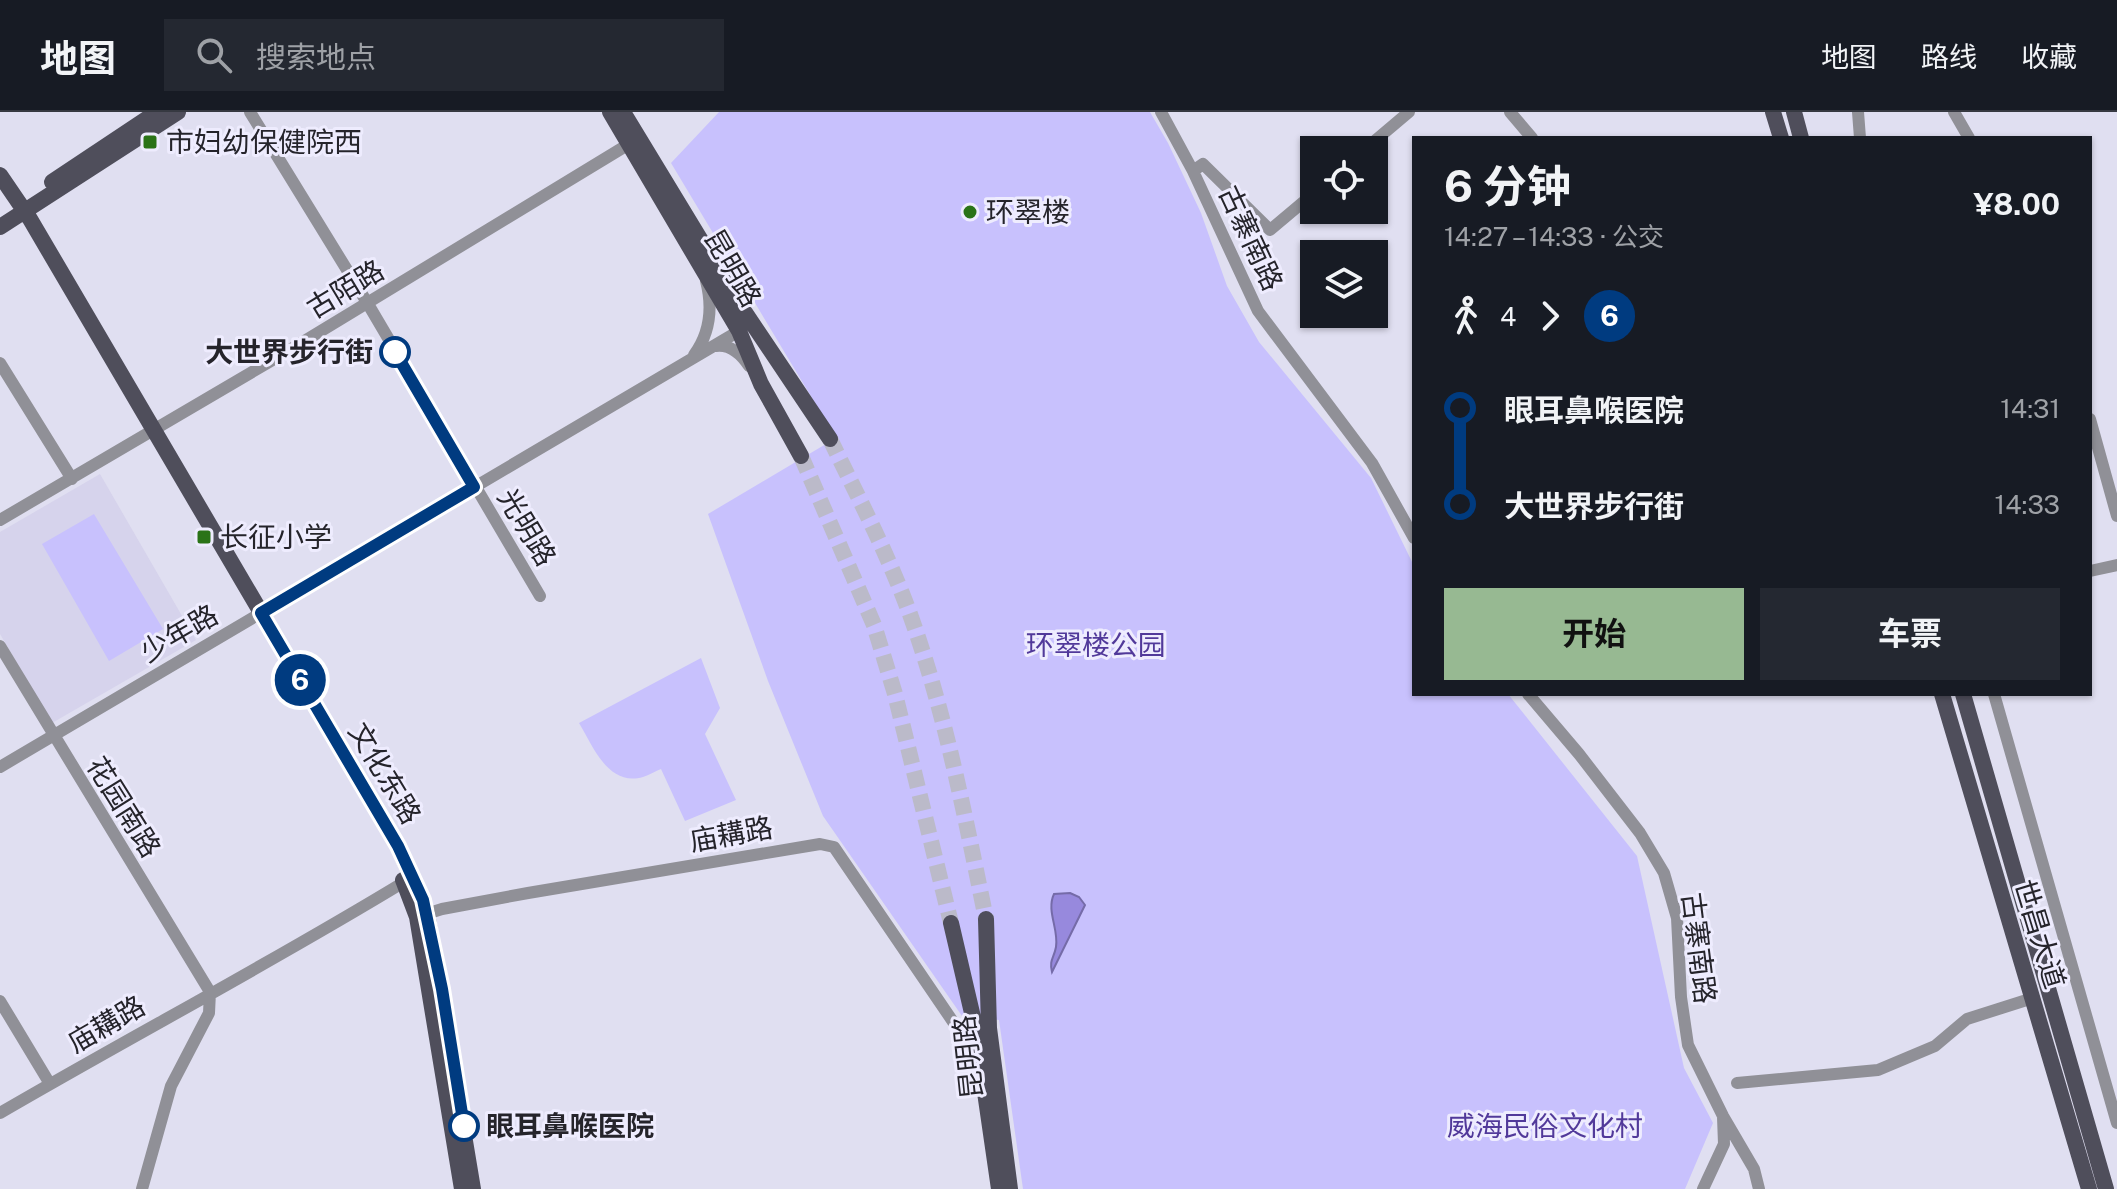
<!DOCTYPE html>
<html lang="zh">
<meta charset="utf-8">
<style>
body{margin:0;font-family:"Public Sans","Noto Sans SC",sans-serif;background:#242831;color:#f1f3f6;height:100vh;display:flex;flex-direction:column;font-size:30px;white-space:nowrap}
*{box-sizing:border-box;margin:0}
p{font-size:26px;color:#9ea1a6}
.icon{flex:none;width:44px;height:44px;fill:none;stroke:currentColor;stroke-width:2;stroke-linecap:round;stroke-linejoin:round}
.map{position:relative;flex:1;overflow:hidden}
.panel{position:absolute;left:1412px;top:24px;width:680px;height:560px;display:flex;flex-direction:column;background:#171b24;border-radius:0px;box-shadow:0 2px 6px #0004}
.panel>*{flex:none}
.badge{padding:0 16px;border-radius:26px;font-size:28px;line-height:52px}
.buttons{position:absolute;left:1300px;top:24px;display:grid;gap:16px}
.buttons a{display:grid;place-items:center;width:88px;height:88px;border-radius:0px;background:#171b24;box-shadow:0 2px 6px #0004;font-size:40px}
.map>.badge{position:absolute;translate:-50% -50%;box-shadow:0 0 0 4px #fff}
.legs{display:flex;align-items:center;gap:12px;height:88px;padding:0 32px;font-size:26px}
.legs p{margin-inline-start:auto}
.summary{display:flex;align-items:center;justify-content:space-between;height:136px;padding:0 32px}
h1{font-size:44px;font-weight:700;line-height:60px}
.primary-button{display:flex;gap:16px;margin-top:auto;padding:16px 32px}
.primary-button a{flex:1;height:92px;border-radius:0px;background:#97b992;color:#111;font-size:32px;font-weight:700;line-height:92px;text-align:center}
.primary-button a+a{background:#242831;color:#f1f3f6}
ul{padding:0 32px;list-style:none}
li{display:flex;align-items:center;gap:28px;height:96px;font-size:30px}
li i{display:grid;place-items:center;width:12px;height:100%;margin:0 10px;background:currentColor}
li i::after{content:'';width:20px;height:20px;margin:-10px;border:6px solid;border-radius:50%;background:#171b24}
li p{margin-inline-start:auto}
li:first-child i{background:linear-gradient(#0000 50%,currentColor 0)}
li:last-child i{background:linear-gradient(currentColor 50%,#0000 0)}
header{display:flex;align-items:center;gap:48px;box-sizing:border-box;height:112px;padding:0 40px;background:#171b24;border-bottom:2px solid #363941}
header strong{font-size:38px}
nav{display:flex;gap:44px;margin-inline-start:auto;font-size:28px}
.search{width:560px;height:72px;background:#242831;display:flex;align-items:center;gap:20px;box-sizing:border-box;padding:0 28px;border-radius:0px;color:#9ea1a6;font-size:30px}
.map>svg:first-child{display:block}
.built{fill:#d6d3ec}
.green{fill:#c8c1fd}
.water{fill:#9789dd;stroke:#756ba8;stroke-width:2}
.lines{fill:none;stroke-linecap:round;stroke-linejoin:round}
.major-tunnel{stroke:#bbbac9;stroke-width:16;stroke-dasharray:16 8;stroke-linecap:butt}
.minor{stroke:#909097;stroke-width:12}
.major{stroke:#4f4e5b;stroke-width:16}
.line-1-casing{stroke:#fff;stroke-width:18}
.line-1{stroke:#003b80;stroke-width:12}
.poi-dot{fill:#2a7317;stroke:#eeecfe;stroke-width:3}
.stop-1-dot{fill:#fff;stroke:#003b80;stroke-width:4}
.labels{text-anchor:middle;stroke-width:6;stroke-linejoin:round;paint-order:stroke}
.poi-label{font-size:28px;fill:#25242b;stroke:#eeecfe;text-anchor:start}
.street-label{font-size:28px;fill:#25242b;stroke:#eeecfe}
.stop-label{font-size:28px;font-weight:bold;fill:#25242b;stroke:#eeecfe;text-anchor:end}
.park-label{font-size:28px;fill:#51399a;stroke:#eeecfe}
</style>
<header>
<strong>地图</strong>
<div class="search"><svg class="icon" aria-label="search" viewBox="0 0 24 24"><circle cx="10" cy="10" r="6"/><path d="M15 15l6 6"/></svg>搜索地点</div>
<nav><a>地图</a><a>路线</a><a>收藏</a></nav>
</header>
<div class="map">
<svg width="2117" height="1077" viewBox="0 0 2117 1077">
<rect width="100%" height="100%" fill="#e0dff1"/>
<path class="built" d="M100 362 196 528 52 611 0 522V420Z"/>
<path class="green" d="M719 0H1150L1168 31 1201 101 1227 174 1259 230 1371 366 1414 454V582H1508L1637 744 1684 956 1713 1011 1685 1077H1023L999 908 962 904 823 704 768 569 708 402 836 326 671 51Z
M94 402 163 517 109 549 42 432Z
M701 546 720 596 705 622 736 688 685 709 661 657C656 659 649 663 643 665 608 675 593 634 579 611Z"/>
<path class="water" d="M1070 781 1079 785 1085 793 1052 860C1049 848 1054 846 1056 835 1059 817 1046 799 1054 782Z"/>
<g class="lines">
<path class="major-tunnel" d="M830 327C858 385 889 444 911 505 946 603 965 705 986 807
M801 344 874 513 895 582 951 811"/>
<path class="minor" d="M250 0 368 192 540 484
M1161 0 1193 59 1258 199 1372 351 1414 426
M1510 0 1532 26
M1858 0 1860 26
M1954 0 1969 26
M1364 38 1409 0
M1193 59 1203 52 1270 118 1314 81
M716 234C731 232 741 242 749 254
M694 243C710 221 713 196 706 169
M0 251 72 367
M2090 307 2117 404
M0 408 293 236 629 32
M2090 459 2117 453
M0 534 210 880 209 901 171 974 142 1077
M1528 582 1579 642 1640 721 1664 761 1677 806 1681 885 1688 933 1723 1004 1754 1057 1759 1077
M1994 582 2117 1011
M0 655 739 219 742 214
M420 804 442 797 528 781 820 732 834 735 960 920
M0 889 50 972
M1737 971 1878 958 1935 934 1967 907 2033 886
M0 1001C134 923 271 851 404 770
M1703 1077 1724 1032 1723 1005"/>
<path class="major" d="M610 0 739 219 761 272 801 344
M623 0 742 196 830 327
M1773 0 1781 26
M1794 0 1801 26
M0 63 30 107 398 734 427 801 473 1077
M52 70 157 0
M0 115 178 0
M1942 582 2089 1077
M1963 582 2106 1077
M403 768 417 805 462 1077
M986 807 989 916 1010 1077
M951 811 976 918 999 1077"/>
</g>
<g class="lines">
<defs>
<path id="line-1" d="M395 240 474 375 261 501 398 734 423 788 442 877 464 1014"/>
</defs>
<use href="#line-1" class="line-1-casing"/>
<use href="#line-1" class="line-1"/>
</g>
<g class="poi-dot">
<rect x="142" y="22" width="16" height="16" rx="4"/>
<circle cx="970" cy="100" r="8"/>
<rect x="196" y="417" width="16" height="16" rx="4"/>
</g>
<g class="stop-1-dot">
<circle cx="395" cy="240" r="14"/>
<circle cx="464" cy="1014" r="14"/>
</g>
<g class="labels">
<g class="poi-label">
<text x="166" y="40">市妇幼保健院西</text>
<text x="986" y="110">环翠楼</text>
<text x="220" y="435">长征小学</text>
</g>
<g class="street-label">
<text transform="translate(1251 126) rotate(65)" y="10">古寨南路</text>
<text transform="translate(733 156) rotate(60)" y="10">昆明路</text>
<text transform="translate(345 177) rotate(-31)" y="10">古陌路</text>
<text transform="translate(527 415) rotate(59)" y="10">光明路</text>
<text transform="translate(179 521) rotate(-30)" y="10">少年路</text>
<text transform="translate(385 661) rotate(59)" y="10">文化东路</text>
<text transform="translate(124 695) rotate(58)" y="10">花园南路</text>
<text transform="translate(731 722) rotate(-10)" y="10">庙耩路</text>
<text transform="translate(2040 822) rotate(73)" y="10">世昌大道</text>
<text transform="translate(1699 836) rotate(83)" y="10">古寨南路</text>
<text transform="translate(106 912) rotate(-30)" y="10">庙耩路</text>
<text transform="translate(968 945) rotate(-96)" y="10">昆明路</text>
</g>
<g class="stop-label">
<text x="373" y="250">大世界步行街</text>
<text x="486" y="1024" text-anchor="start">眼耳鼻喉医院</text>
</g>
<g class="park-label">
<text x="1096" y="543">环翠楼公园</text>
<text x="1545" y="1024">威海民俗文化村</text>
</g>
</g>
</svg>
<div class="buttons">
<a><svg class="icon" aria-label="locate" viewBox="0 0 24 24"><circle cx="12" cy="12" r="6"/><path d="M12 2v4M12 18v4M2 12h4M18 12h4"/></svg></a>
<a><svg class="icon" aria-label="layers" viewBox="0 0 24 24"><path d="M12 4l9 5-9 5-9-5zM3 14l9 5 9-5"/></svg></a>
</div>
<b class="badge" style="left:300px;top:568px;background:#003b80;color:#fff">6</b>
<section class="panel">
<div class="summary"><div><h1>6 分钟</h1><p>14:27 – 14:33 · 公交</p></div><b>¥8.00</b></div>
<div class="legs"><svg class="icon" aria-label="walk" viewBox="0 0 24 24"><circle cx="13" cy="4" r="2"/><path d="M13 8l-2 6 4 7M11 14l-3 7M7 12l3-4h3l4 4"/></svg>4<svg class="icon" aria-label="forward" viewBox="0 0 24 24"><path d="M9 5l7 7-7 7"/></svg><b class="badge" style="background:#003b80;color:#fff">6</b></div>
<ul>
<li><i style="color:#003b80"></i><b>眼耳鼻喉医院</b><p>14:31</p></li>
<li><i style="color:#003b80"></i><b>大世界步行街</b><p>14:33</p></li>
</ul>
<div class="primary-button"><a>开始</a><a>车票</a></div>
</section>
</div>
